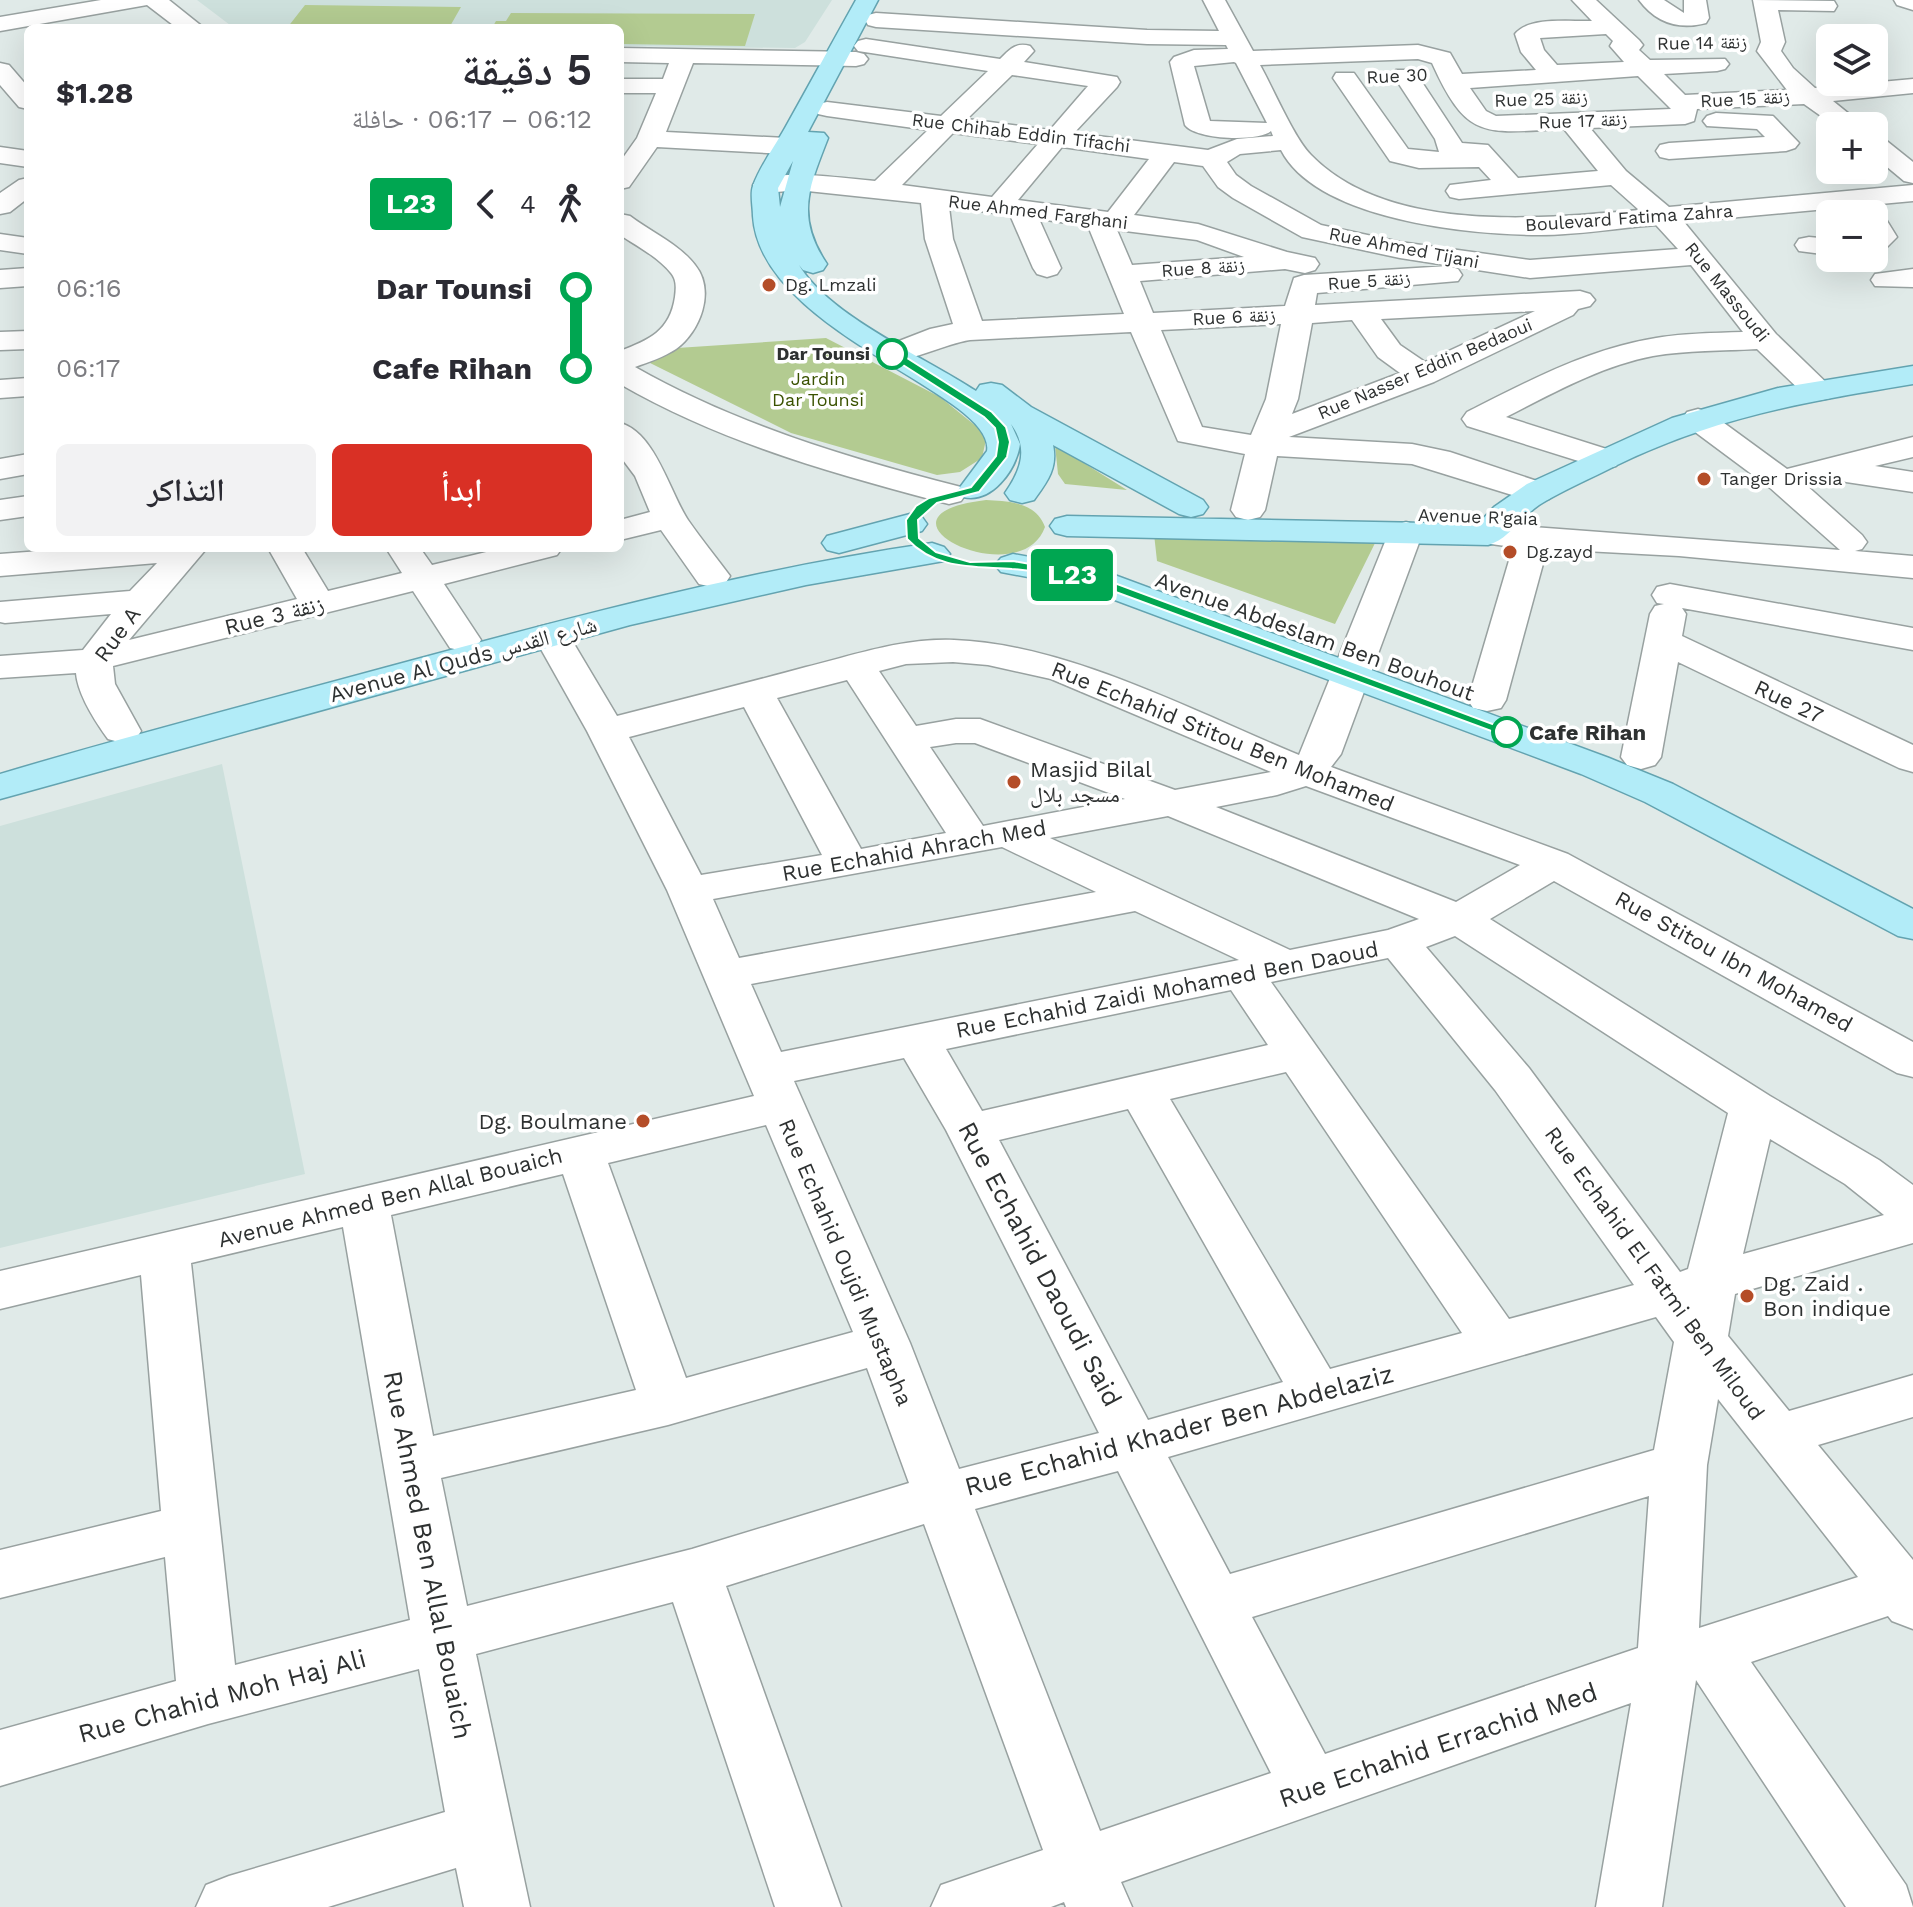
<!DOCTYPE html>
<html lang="ar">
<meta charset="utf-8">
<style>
body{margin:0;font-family:"Work Sans","Noto Naskh Arabic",sans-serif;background:#f2f2f3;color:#2b2b33;direction:rtl;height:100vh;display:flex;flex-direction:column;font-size:30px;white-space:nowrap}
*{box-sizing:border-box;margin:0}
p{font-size:26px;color:#7c7c81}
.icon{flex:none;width:44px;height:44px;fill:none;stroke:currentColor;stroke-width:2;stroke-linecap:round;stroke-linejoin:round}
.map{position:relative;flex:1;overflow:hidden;direction:ltr}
.panel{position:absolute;left:24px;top:24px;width:600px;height:528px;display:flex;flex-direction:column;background:#fff;border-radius:12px;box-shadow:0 8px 32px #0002;direction:rtl}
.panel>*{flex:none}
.badge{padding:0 16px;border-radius:6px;font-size:28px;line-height:52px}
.tools{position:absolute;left:1816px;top:24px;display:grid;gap:16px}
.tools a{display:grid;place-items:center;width:72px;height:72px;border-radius:12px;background:#fff;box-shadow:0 8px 32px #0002;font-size:40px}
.map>.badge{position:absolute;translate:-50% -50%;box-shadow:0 0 0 4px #fff}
.legs{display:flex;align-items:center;gap:12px;height:88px;padding:0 32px;font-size:26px}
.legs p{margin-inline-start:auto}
.head{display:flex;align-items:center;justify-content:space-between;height:136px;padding:0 32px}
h1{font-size:44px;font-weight:600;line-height:60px}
.primary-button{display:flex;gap:16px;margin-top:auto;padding:16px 32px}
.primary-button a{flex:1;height:92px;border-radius:12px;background:#d93025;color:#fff;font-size:32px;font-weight:600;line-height:92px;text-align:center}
.primary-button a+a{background:#f2f2f3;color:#2b2b33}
ul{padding:0 32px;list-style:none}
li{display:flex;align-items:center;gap:28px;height:80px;font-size:30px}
li i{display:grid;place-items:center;width:12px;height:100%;margin:0 10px;background:currentColor}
li i::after{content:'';width:20px;height:20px;margin:-10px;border:6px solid;border-radius:50%;background:#fff}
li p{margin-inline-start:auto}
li:first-child i{background:linear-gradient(#0000 50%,currentColor 0)}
li:last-child i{background:linear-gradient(currentColor 50%,#0000 0)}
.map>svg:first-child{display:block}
.built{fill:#cde0dc}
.green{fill:#b3cb91}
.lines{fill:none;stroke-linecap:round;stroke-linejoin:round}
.minor-casing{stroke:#98a1a0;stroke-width:3}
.major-casing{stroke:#63a3b0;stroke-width:3}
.minor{fill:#fff;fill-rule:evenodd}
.major{fill:#b2ecf8;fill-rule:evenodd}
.line-1{fill:#00a651;stroke:#fff;stroke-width:2}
.poi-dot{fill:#b44d28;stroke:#fff;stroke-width:3}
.stop-1-dot{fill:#fff;stroke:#00a651;stroke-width:4}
.labels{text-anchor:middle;stroke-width:7;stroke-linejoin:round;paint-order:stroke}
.far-street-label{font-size:18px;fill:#2e3131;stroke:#fff}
.far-poi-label{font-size:18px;fill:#2e3131;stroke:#fff;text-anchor:start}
.far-stop-label{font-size:18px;font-weight:bold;fill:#2e3131;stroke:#fff;text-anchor:end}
.far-park-label{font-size:18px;fill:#3a5200;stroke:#fff}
.street-label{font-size:22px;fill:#2e3131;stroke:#fff}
.stop-label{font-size:22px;font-weight:bold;fill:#2e3131;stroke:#fff;text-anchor:start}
.poi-label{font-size:22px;fill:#2e3131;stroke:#fff;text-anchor:start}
.near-street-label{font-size:26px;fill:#2e3131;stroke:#fff}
</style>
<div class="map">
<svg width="1913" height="1907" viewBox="0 0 1913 1907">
<rect width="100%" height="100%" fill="#e0eae8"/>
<path class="built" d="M197 0H832L805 42 795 48 620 46V28H234Z
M222 764 305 1174 0 1248V826Z"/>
<path class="green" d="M305 5 461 7 449 28H287Z
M511 13 755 14 745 46 620 44V28H492L496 21H506Z
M826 338 940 397 987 435 982 458 960 472 937 475 791 433 646 361 662 349Z
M1055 445 1127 490 1065 484 1058 474Z
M986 500C1008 501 1036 502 1045 527 1020 596 855 515 986 500Z
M1154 534 1378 537 1335 624 1157 561Z"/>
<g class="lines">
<defs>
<path id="minor" d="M101 0H169L204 28H177L147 5 0 31V17Z
M1203 0H1225L1253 51 1418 45 1450 53 1462 74 1536 70 1521 52 1515 34C1529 16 1571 22 1592 21L1572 0H1596L1639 40 1643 45 1639 50 1650 60 1725 59 1729 64 1725 69 1717 71 1664 74 1685 95 1787 90 1757 51 1761 42 1753 0 1834 1 1837 6 1834 11 1778 10 1785 42 1781 51 1793 68 1815 88 1913 79V93L1833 101 1864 126H1835L1804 104 1697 109 1694 121 1685 124 1590 128 1626 171 1669 207 1913 185V201L1684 222 1776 334 1835 391 1830 398 1819 400 1808 398 1757 349C1723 351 1687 350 1653 356 1601 366 1553 393 1506 417L1616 452 1620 459 1616 466 1604 469 1467 426 1462 419 1467 412C1528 381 1588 349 1656 338 1685 333 1714 333 1743 332L1691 265 1530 278 1400 258 1302 237 1233 198 1218 187 1203 166 1174 162 1134 215 1198 224 1287 252 1315 258 1319 264 1315 270 1305 273 1285 269 1140 281 1153 313 1285 306 1294 278 1304 275 1448 266 1458 269 1462 275 1458 281 1317 293 1315 305 1580 291 1590 294 1595 300 1590 306 1578 309 1573 315 1434 382 1289 437 1412 444 1450 452 1549 485 1554 492 1549 499 1537 502 1525 499 1412 464 1277 456 1265 510 1260 517 1248 520 1236 517 1231 510 1245 454 1178 441 1131 332 970 340C943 344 904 366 881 360L877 354 881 348 930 329 953 324 925 239 921 203 798 190 766 193 757 191 753 185 757 179C795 170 836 178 875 181L928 130 827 116 818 114 815 109 818 104 827 102 941 116 988 71 858 51 854 46 858 41 866 39 1000 59C1010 49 1016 42 1030 46L1034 51 1024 62 1117 77 1120 82 1117 87 1074 133 1208 150 1237 139 1273 136 1271 131C1259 142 1196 140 1185 125L1170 62 1174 57 1194 50 1228 49 1226 45 1147 44 876 27 868 25 865 20 868 15 876 13 1147 30 1219 31ZM1606 34 1613 41 1610 46 1624 62 1557 65 1544 50 1540 38ZM1418 59 1432 63C1468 143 1486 132 1564 129L1598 171 1518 178 1488 145 1462 143 1414 70H1396L1393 75 1435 139 1439 152 1408 149 1354 73H1336L1333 78 1390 161 1419 168 1479 167 1491 180 1450 185 1446 191 1450 197 1459 199 1611 185 1639 210C1540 219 1388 234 1311 155 1294 138 1273 88 1260 65ZM1234 62 1236 63 1267 123 1210 121 1194 66ZM1012 75 1088 86 1050 130 967 119ZM1638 76 1671 109 1496 116 1486 111 1470 88ZM953 133 1038 144 992 197 902 185ZM1062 147 1149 159 1108 212 1018 200ZM1281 150C1317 220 1470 235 1540 235 1578 235 1618 228 1656 225L1678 249 1530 260 1400 242 1321 225 1251 186 1236 175 1227 162 1240 154ZM949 207 1010 215 1033 268 1037 274 1047 277 1057 274 1061 268 1039 219 1088 226 1124 314 982 321 953 239ZM1117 230 1197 240 1244 257 1132 265ZM1535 311 1425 362 1400 345 1381 319ZM1352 320 1378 357 1400 373 1292 414 1298 399 1312 323ZM1281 324 1266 399 1251 435 1202 427 1161 330Z
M1639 0H1664L1684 13V0H1706L1709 18 1706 23C1679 30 1656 23 1639 0Z
M1894 0H1913V10L1897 5Z
M620 48 856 52 864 54 868 59 864 64 856 66 693 63 666 132 786 138 795 141 799 146 795 151 786 154 657 147 629 187 620 189V162L637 138 656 93H620V79H663L669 63 620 62Z
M0 63 9 65 28 87V109L19 107 0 85Z
M1716 113 1773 116 1799 143 1795 148 1786 151 1669 159 1660 157 1656 151 1660 145 1669 143 1765 137 1757 129 1707 126 1703 121 1707 116Z
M1874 135 1883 138 1913 162V183L1904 181 1874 156Z
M0 147 28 151V167L0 163Z
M28 178V198L10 212 0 214V193L19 180Z
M620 214 630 216C651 232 679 244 695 265 716 291 700 332 676 349 664 357 649 362 635 367 737 425 848 458 961 487L966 494 961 501 949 504 937 501C827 472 719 441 620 384V351C649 340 670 331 675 297 676 289 677 280 671 273 658 257 637 246 620 235Z
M1873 214H1874L1884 216 1897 237 1884 250 1874 252Z
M0 234 28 238V254L0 250Z
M1809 237 1830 239V255L1799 251 1795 245 1799 239Z
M28 268V286L0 288V270Z
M1913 269V287L1875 286 1871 280 1875 274Z
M28 331V349L0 350V332Z
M28 378V396L0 398V380Z
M1698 409 1709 412 1787 469 1913 437V457L1875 466 1913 472V492L1846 482 1833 477 1805 484 1862 535 1867 542 1862 549 1855 551 1913 556V578L1679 556 1547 549 1506 700 1501 708 1487 711 1473 708 1468 700 1513 547 1476 542 1471 535 1476 528 1488 525 1533 527 1840 550 1769 487 1687 426 1682 419 1687 412Z
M620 423C655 432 670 493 688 520 701 539 716 557 730 576L725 584 712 587 699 584 661 530 620 540V520L650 512 635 476 620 456Z
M28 454V474L0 479V459Z
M28 496V516L0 520V500Z
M1406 522 1418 525 1423 532 1341 754 1331 767 1568 854 1913 1042V1077L1897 1073 1554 881 1490 919 1770 1096 1879 1160 1913 1185V1243L1735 1294 1728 1336 1789 1411 1913 1375V1417L1818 1445 1913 1560V1629L1892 1621 1888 1616 1751 1662 1906 1885 1913 1907H1846L1696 1680 1662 1907H1596L1631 1703 1121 1882 1132 1907H1066L1064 1902 1051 1907H931L941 1885 1043 1850 924 1524 726 1586 841 1907H775L673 1602 476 1654 530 1907H464L456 1868 328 1907H196L206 1885 229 1876 445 1812 419 1669 208 1724 0 1786V1730L176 1681 165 1557 0 1598V1550L161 1511 141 1275 0 1309V1271L754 1096 667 890 587 731 533 635 538 627 551 624 564 627 617 716C680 700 743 684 806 667 855 655 902 638 954 640 1067 644 1195 712 1299 755L1389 532 1394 525ZM953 662 988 665 1051 679 1271 772 1175 790 980 719H956L916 726 879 671 906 664ZM847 680 946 833 861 849 777 698ZM744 707 822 855 701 875 629 737ZM956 743H975L1125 799 983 826 930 747ZM1306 786 1520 865 1456 902 1216 807 1277 795ZM1168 816 1419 919 1388 930 1290 950 1050 838ZM1002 847 1096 892 739 958 713 899ZM1135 911 1239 960 781 1052 751 984ZM1455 936 1728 1113 1688 1269 1680 1272 1529 1068 1426 947ZM1388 958 1495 1090 1634 1285 1509 1319 1271 982ZM1231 990 1268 1045 982 1111 946 1049ZM904 1058 946 1130 1099 1433 959 1469 910 1343 794 1081ZM1286 1072 1462 1333 1330 1369 1170 1099ZM1128 1109 1283 1382 1148 1420 999 1140ZM766 1125 853 1332 686 1378 608 1163ZM1770 1139 1845 1184 1884 1215 1743 1254ZM563 1174 636 1390 433 1436 391 1215ZM343 1227 410 1620 235 1665 191 1263ZM1656 1317 1674 1342 1654 1450 1230 1574 1168 1457ZM867 1368 909 1483 692 1549 467 1606 441 1478 668 1425ZM1718 1399 1858 1577 1699 1628 1707 1465ZM1118 1471 1271 1773 1100 1831 975 1509ZM1649 1496 1638 1648 1325 1754 1252 1617Z
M81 548H207L129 640 297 599 268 548H302L328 591 402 573 386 548H420L432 565 503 548H562L557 555 444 584 481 640 476 648 463 651 450 648 413 591 113 666 115 684 141 731 136 739 122 743 108 739C95 721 78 695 76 673L0 678V656L83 650 111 614 5 623 0 622V602L130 591 157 563 0 576V554Z
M1670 584 1913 628V650L1682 608 1686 614 1682 636 1913 745V772L1899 768 1678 662 1661 757 1655 765 1641 769 1627 765 1621 757 1650 614 1655 606 1664 604 1657 603 1652 595 1657 587Z"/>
<path id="major" d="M856 0H878L808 132 824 133 828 138C809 187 795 217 827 264L823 270 813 273 803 270 799 265C829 316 926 358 976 391L980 385 991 383 1002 385 1031 407 1203 500 1208 507 1203 514 1191 517 1179 514 1053 445C1058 468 1047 482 1034 500L1022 503 1010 500 1005 493C1021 470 1029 449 1011 424L1020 444C1016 471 991 504 963 497L958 490 987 451C997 394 760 333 753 216 753 207 750 194 753 186 760 166 775 146 785 128 809 85 832 43 856 0ZM793 161 780 207 778 188Z
M1913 366V384C1804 402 1715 417 1615 466 1590 479 1563 490 1539 505 1521 517 1508 540 1488 545L1067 536 1055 533 1050 526 1055 519 1067 516 1478 524 1494 507 1527 484 1672 418 1778 388Z
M910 514 922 517 927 524 922 531 839 553 827 550 822 543 827 536Z
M932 543 944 547 950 554 944 561 806 585 630 625 0 799V774C127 736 256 703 384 668 565 619 746 570 932 543Z
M1013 554 1101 570 1609 758 1673 784 1913 909V939L1898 936 1645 802 1581 774 1080 587 1001 572 995 565 1001 558Z"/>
</defs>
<use href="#minor" class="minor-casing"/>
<use href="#major" class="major-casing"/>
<use href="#minor" class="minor"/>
<use href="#major" class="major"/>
</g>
<path class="line-1" d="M889 351H896L992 412 1006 427 1010 442 1007 457 979 492 937 503 918 520 919 538 936 552 970 562 1013 561 1093 575 1514 732 1502 735 1086 581C1061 577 1036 570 1012 569 973 566 936 570 907 539L906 520 916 506 929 498 971 487 996 456 998 442 995 428 984 417 889 356Z"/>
<g class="poi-dot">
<circle cx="769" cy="285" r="8"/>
<circle cx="1704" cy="479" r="8"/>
<circle cx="1510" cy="552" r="8"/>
<circle cx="1014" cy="782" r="8"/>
<circle cx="643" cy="1121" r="8"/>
<circle cx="1747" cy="1296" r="8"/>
</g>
<g class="stop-1-dot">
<circle cx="892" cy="354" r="14"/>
<circle cx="1507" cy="732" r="14"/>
</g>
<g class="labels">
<g class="far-street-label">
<text transform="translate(1702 43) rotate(-1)" y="6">Rue 14 زنقة</text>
<text transform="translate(1397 76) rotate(-3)" y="6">Rue 30</text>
<text transform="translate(1541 99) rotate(-2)" y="6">Rue 25 زنقة</text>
<text transform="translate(1745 99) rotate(-3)" y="6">Rue 15 زنقة</text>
<text transform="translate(1583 121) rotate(-2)" y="6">Rue 17 زنقة</text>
<text transform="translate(1021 133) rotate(7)" y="6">Rue Chihab Eddin Tifachi</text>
<text transform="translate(1038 212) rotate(7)" y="6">Rue Ahmed Farghani</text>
<text transform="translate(1629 218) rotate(-4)" y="6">Boulevard Fatima Zahra</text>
<text transform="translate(1404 248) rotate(11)" y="6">Rue Ahmed Tijani</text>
<text transform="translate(1203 268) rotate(-4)" y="6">Rue 8 زنقة</text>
<text transform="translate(1369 281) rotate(-4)" y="6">Rue 5 زنقة</text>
<text transform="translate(1727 292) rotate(51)" y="6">Rue Massoudi</text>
<text transform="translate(1234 317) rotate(-3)" y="6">Rue 6 زنقة</text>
<text transform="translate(1425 369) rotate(-23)" y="6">Rue Nasser Eddin Bedaoui</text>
<text transform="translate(1478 517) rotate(2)" y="6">Avenue R'gaia</text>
</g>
<g class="far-poi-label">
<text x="785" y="291">Dg. Lmzali</text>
<text x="1720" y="485">Tanger Drissia</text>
<text x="1526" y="558">Dg.zayd</text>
</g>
<g class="far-stop-label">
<text x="870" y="360">Dar Tounsi</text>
</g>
<g class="far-park-label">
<text x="818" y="385">Jardin<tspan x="818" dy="21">Dar Tounsi</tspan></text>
</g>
<g class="street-label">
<text transform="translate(274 615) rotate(-14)" y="8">Rue 3 زنقة</text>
<text transform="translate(117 634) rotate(-54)" y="8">Rue A</text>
<text transform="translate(1315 636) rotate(20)" y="8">Avenue Abdeslam Ben Bouhout</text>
<text transform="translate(463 659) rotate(-15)" y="8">Avenue Al Quds شارع القدس</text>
<text transform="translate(1789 701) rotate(25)" y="8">Rue 27</text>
<text transform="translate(1223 736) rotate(22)" y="8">Rue Echahid Stitou Ben Mohamed</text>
<text transform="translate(914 850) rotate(-10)" y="8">Rue Echahid Ahrach Med</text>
<text transform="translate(1734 961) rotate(29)" y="8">Rue Stitou Ibn Mohamed</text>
<text transform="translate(1167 989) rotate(-11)" y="8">Rue Echahid Zaidi Mohamed Ben Daoud</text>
<text transform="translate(390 1197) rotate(-14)" y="8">Avenue Ahmed Ben Allal Bouaich</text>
<text transform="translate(846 1262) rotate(67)" y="8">Rue Echahid Oujdi Mustapha</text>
<text transform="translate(1655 1273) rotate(54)" y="8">Rue Echahid El Fatmi Ben Miloud</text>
</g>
<g class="stop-label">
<text x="1529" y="740">Cafe Rihan</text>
</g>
<g class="poi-label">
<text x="1030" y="777">Masjid Bilal<tspan x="1030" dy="25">مسجد بلال</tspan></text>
<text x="627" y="1129" text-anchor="end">Dg. Boulmane</text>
<text x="1763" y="1291">Dg. Zaid .<tspan x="1763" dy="25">Bon indique</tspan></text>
</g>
<g class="near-street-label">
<text transform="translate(1040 1264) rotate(62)" y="9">Rue Echahid Daoudi Said</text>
<text transform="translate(1179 1430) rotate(-15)" y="9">Rue Echahid Khader Ben Abdelaziz</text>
<text transform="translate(428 1555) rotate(79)" y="9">Rue Ahmed Ben Allal Bouaich</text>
<text transform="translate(222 1696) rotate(-15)" y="9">Rue Chahid Moh Haj Ali</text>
<text transform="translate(1438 1745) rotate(-19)" y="9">Rue Echahid Errachid Med</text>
</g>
</g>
</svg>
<div class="tools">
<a><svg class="icon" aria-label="layers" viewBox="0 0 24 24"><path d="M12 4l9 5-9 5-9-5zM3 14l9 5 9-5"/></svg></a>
<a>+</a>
<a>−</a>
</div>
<b class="badge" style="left:1072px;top:575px;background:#00a651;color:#fff">L23</b>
<section class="panel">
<div class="head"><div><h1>5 دقيقة</h1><p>06:12 – 06:17 · حافلة</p></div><b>$1.28</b></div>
<div class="legs"><svg class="icon" aria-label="walk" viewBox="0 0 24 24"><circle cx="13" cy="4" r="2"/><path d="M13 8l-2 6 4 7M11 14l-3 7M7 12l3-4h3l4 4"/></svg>4<svg class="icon" aria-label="back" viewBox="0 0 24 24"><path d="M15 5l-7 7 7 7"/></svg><b class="badge" style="background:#00a651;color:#fff">L23</b></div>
<ul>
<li><i style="color:#00a651"></i><b>Dar Tounsi</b><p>06:16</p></li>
<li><i style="color:#00a651"></i><b>Cafe Rihan</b><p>06:17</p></li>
</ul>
<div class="primary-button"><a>ابدأ</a><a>التذاكر</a></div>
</section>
</div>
